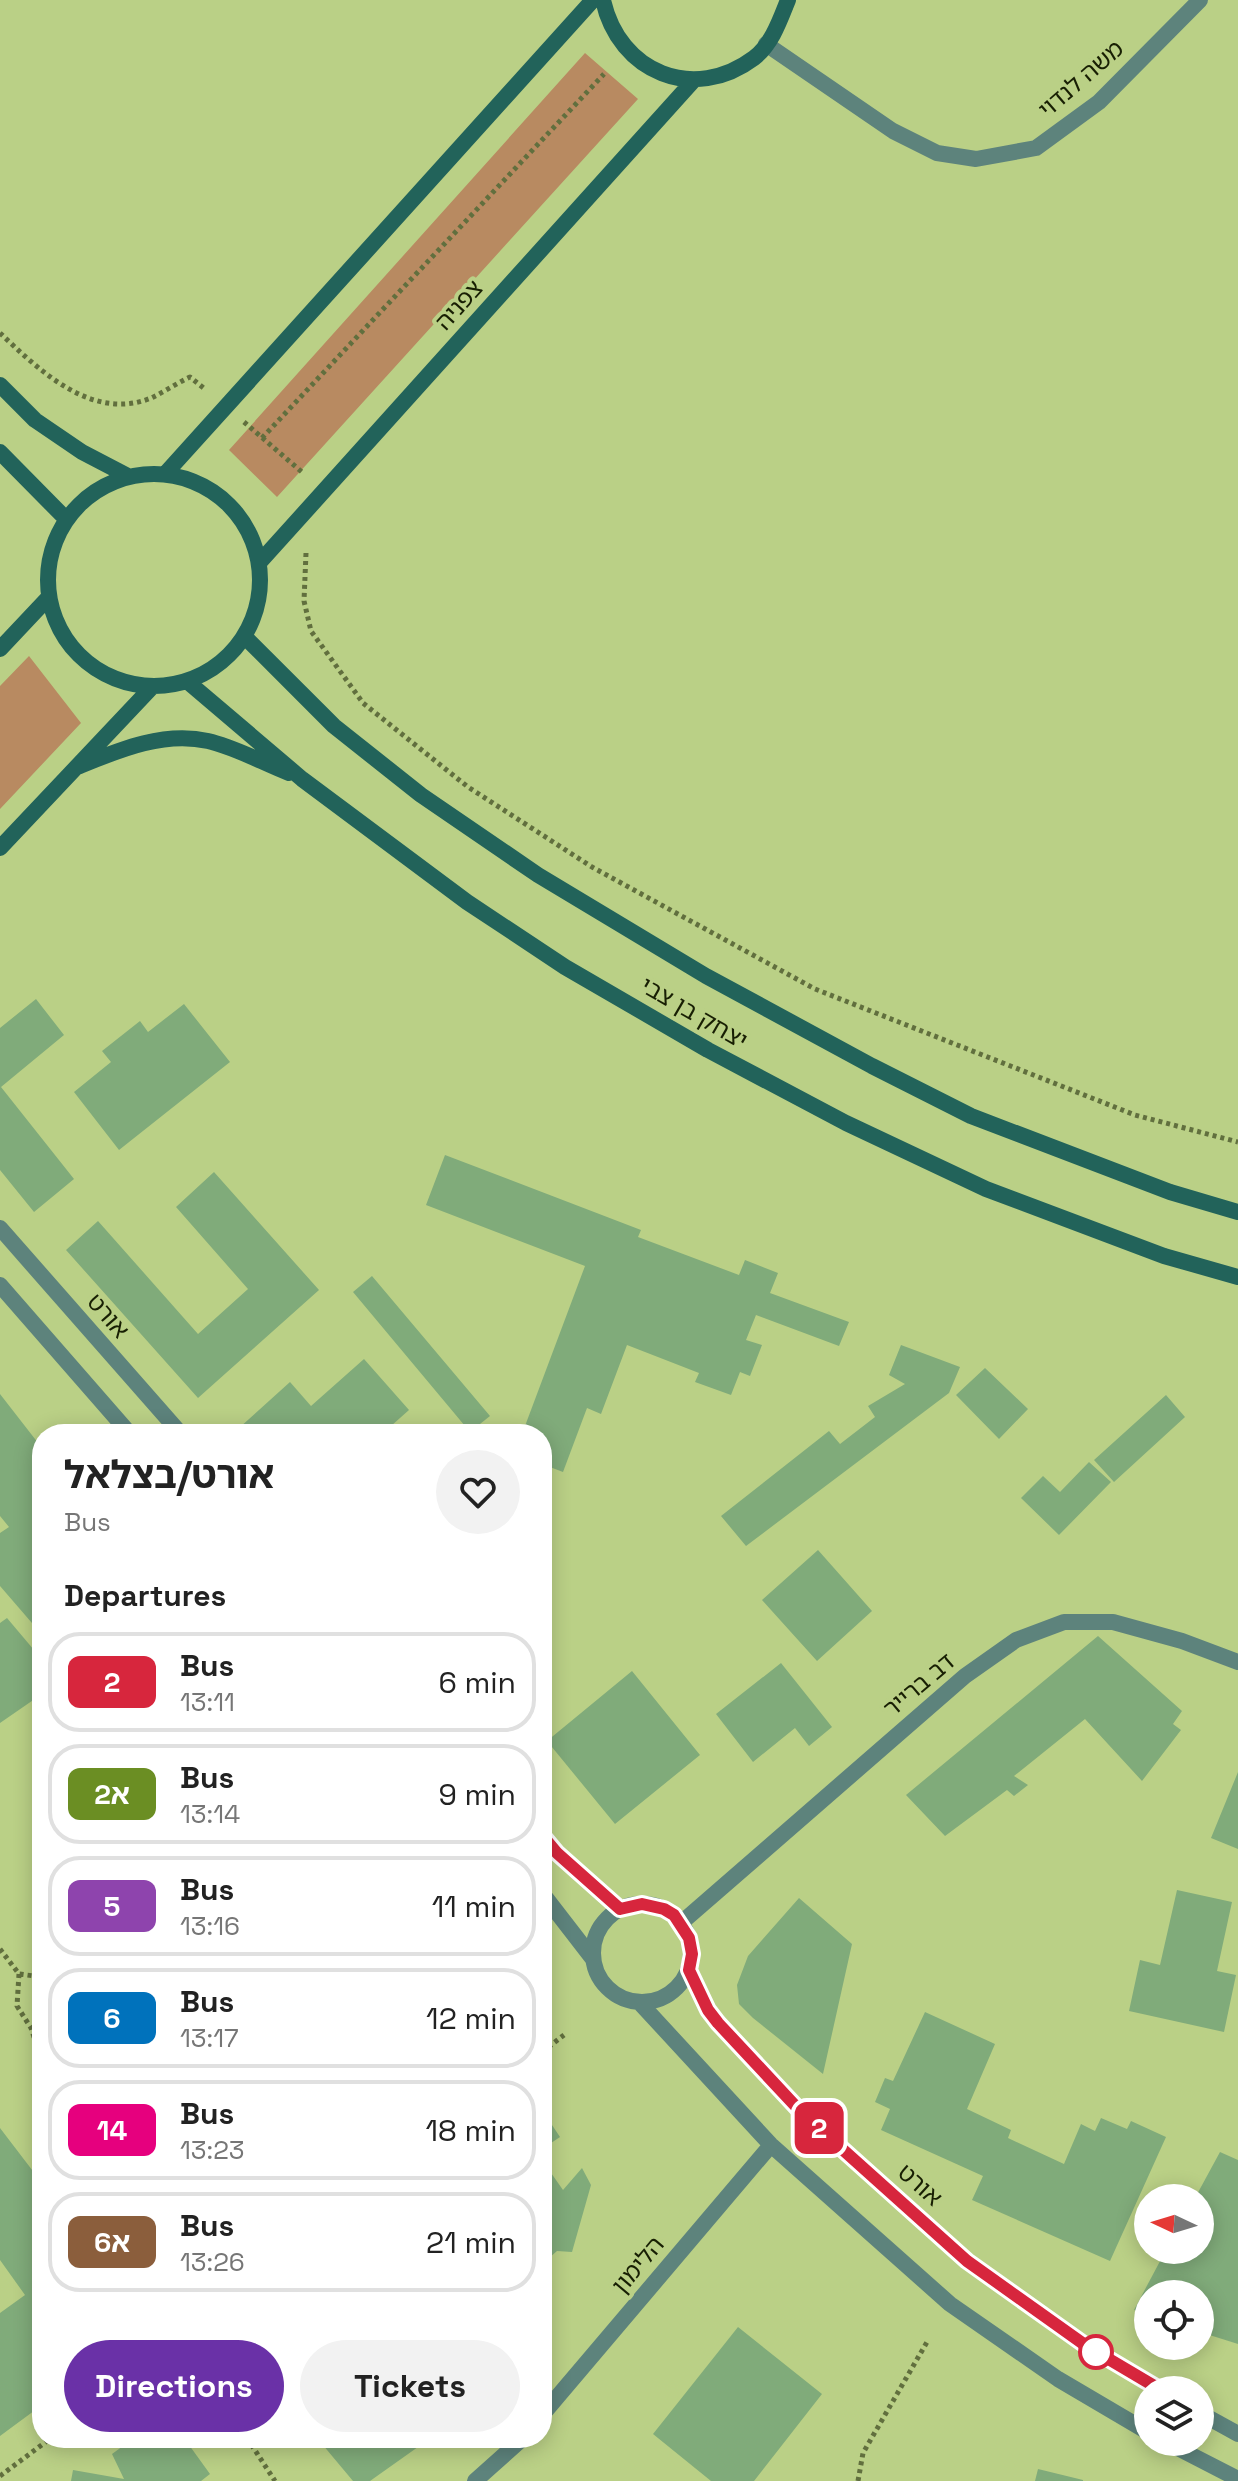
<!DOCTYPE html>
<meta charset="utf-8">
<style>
body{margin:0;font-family:"Space Grotesk","Noto Sans Hebrew",sans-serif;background:#f2f2f2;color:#222;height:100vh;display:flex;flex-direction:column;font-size:30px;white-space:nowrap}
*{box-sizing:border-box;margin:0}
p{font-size:26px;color:#767676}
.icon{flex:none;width:44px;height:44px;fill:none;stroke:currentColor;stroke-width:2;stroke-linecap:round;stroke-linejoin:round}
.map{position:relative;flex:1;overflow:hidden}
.drawer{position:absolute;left:32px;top:1424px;width:520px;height:1024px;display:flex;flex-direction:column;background:#fff;border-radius:32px;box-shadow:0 4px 20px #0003}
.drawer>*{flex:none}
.badge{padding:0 16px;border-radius:12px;font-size:28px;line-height:52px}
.needle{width:52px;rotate:274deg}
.controls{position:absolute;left:1134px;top:2184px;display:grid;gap:16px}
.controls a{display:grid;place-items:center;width:80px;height:80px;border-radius:50%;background:#fff;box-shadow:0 4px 20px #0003;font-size:40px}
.map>.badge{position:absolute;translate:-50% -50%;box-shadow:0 0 0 4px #fff}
h2{padding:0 32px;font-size:30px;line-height:72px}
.round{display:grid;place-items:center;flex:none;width:84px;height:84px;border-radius:42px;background:#f2f2f2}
.overview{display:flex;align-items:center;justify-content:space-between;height:136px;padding:0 32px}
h1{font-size:38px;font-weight:700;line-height:60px}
.action{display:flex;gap:16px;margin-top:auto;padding:16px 32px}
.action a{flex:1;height:92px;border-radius:48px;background:#6a31a7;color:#fff;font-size:32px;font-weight:700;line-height:92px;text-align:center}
.action a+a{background:#f2f2f2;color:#222}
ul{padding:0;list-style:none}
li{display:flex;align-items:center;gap:24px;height:100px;margin:0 16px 12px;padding:0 16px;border:4px solid #e0e0e0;border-radius:32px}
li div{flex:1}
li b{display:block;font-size:30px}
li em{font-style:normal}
li .badge{min-width:88px;font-weight:700;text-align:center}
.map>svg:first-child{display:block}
.green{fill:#b88a61}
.building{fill:#80ab7a}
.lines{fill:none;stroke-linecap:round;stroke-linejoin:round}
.path{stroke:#616f3e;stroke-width:5;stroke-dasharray:4 4;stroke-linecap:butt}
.street{stroke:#5d837c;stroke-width:16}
.secondary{stroke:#22635a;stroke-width:16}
.line-casing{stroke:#fff;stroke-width:18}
.line{stroke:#d7263d;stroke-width:12}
.stop-dot{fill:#fff;stroke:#d7263d;stroke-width:4}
.labels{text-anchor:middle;stroke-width:8;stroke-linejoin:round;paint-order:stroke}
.street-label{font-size:24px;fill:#181f03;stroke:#bad086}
</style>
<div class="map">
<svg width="1238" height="2481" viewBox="0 0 1238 2481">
<rect width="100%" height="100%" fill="#bad086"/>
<path class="green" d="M585 53 638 99 277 497 229 450Z
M29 656 81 723 0 809V686Z"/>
<path class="building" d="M36 999 64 1035 1 1087 74 1179 34 1212 0 1170V1028Z
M184 1004 230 1062 119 1150 74 1092 111 1062 102 1051 140 1021 148 1032Z
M445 1155 641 1230 638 1237 739 1275 745 1260 778 1273 770 1293 849 1322 839 1346 756 1315 746 1340 762 1345 750 1376 740 1372 731 1395 695 1382 699 1373 627 1345 601 1414 587 1408 563 1472 542 1464V1434H522L585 1266 426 1205Z
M214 1172 319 1290 198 1398 66 1250 98 1221 198 1334 248 1289 176 1207Z
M372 1276 490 1416 470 1432 353 1292Z
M901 1345 960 1367 949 1393 746 1546 721 1516 829 1431 840 1444 875 1417 868 1406 905 1384 889 1375Z
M364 1359 409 1410 382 1434H244L239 1428 290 1382 311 1406Z
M985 1368 1028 1409 999 1439 956 1395Z
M0 1394 42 1448V1625L38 1630 0 1586V1533L9 1527 0 1516Z
M1166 1395 1185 1417 1114 1482 1094 1460Z
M1089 1462 1111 1482 1059 1535 1021 1498 1043 1476 1060 1492Z
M818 1550 872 1611 817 1661 762 1600Z
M7 1618 34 1650 42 1644V1694L0 1723V1623Z
M1098 1636 1182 1711 1173 1724 1181 1730 1142 1781 1085 1719 1014 1776 1028 1785 1014 1796 1007 1790 945 1836 906 1795Z
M781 1663 832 1727 809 1746 795 1728 753 1762 716 1714Z
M632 1671 700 1755 615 1824 547 1741Z
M1238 1772V1849L1211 1838Z
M1177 1890 1232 1902 1217 1971 1236 1975 1224 2032 1129 2011 1140 1960 1160 1965Z
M799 1898 852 1944 823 2074 753 2018 739 2004 737 1985 748 1956Z
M925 2012 995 2044 967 2109 1011 2130 1008 2138 1064 2164 1081 2124 1095 2131 1101 2118 1127 2129 1131 2121 1166 2137 1110 2261 972 2200 983 2176 881 2130 890 2109 875 2102 885 2078 893 2081Z
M544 2113 560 2137 542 2149V2115Z
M0 2128 42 2183V2405L0 2436V2313L25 2295 0 2260Z
M1220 2152 1238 2160V2344L1200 2332V2294H1148V2315L1134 2310 1166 2250H1200V2198H1195Z
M542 2160 563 2190 582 2168 591 2185 572 2252 557 2251 542 2264Z
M738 2327 822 2394 754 2481H711L653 2434Z
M134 2438H184L210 2474 201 2481H71L73 2470 124 2479 112 2454Z
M317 2438H422L425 2442 370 2481H353Z
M1038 2469 1083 2480V2481H1035Z"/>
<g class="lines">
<path class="path" d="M0 333C39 370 92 422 151 398 164 392 177 383 190 377L206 390
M244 422 303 473
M262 438 604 74
M306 553 304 601 311 631 363 703 468 787 592 867 815 989 1135 1115 1238 1142
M0 1949 19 1974 42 1977
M19 1974 17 2006 31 2028 40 2055
M542 2052 564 2035
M247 2438 275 2481
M0 2476 51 2438
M858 2481 863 2453 927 2342"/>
<path class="street" d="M766 44 893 131 937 153 976 159 1036 148 1099 102 1200 0
M0 1228 181 1434
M0 1285 130 1434
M542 1835 557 1853 620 1909
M542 1893 593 1959
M593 1953a49 49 0 1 1 98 0a49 49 0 1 1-98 0Z
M681 1923 965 1676 1016 1640 1064 1622H1113L1182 1641 1238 1662
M689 1970 708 2010 718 2023 802 2113 967 2261 1085 2345 1161 2390
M640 2003 771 2145 950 2304 1058 2379 1148 2432
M1200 2413 1238 2434
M542 2415 771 2145
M1166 2442 1238 2479
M475 2481 523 2438"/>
<path class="secondary" d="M603 0C619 73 694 103 754 58 772 44 780 20 788 0
M0 385 35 420 82 452 128 476
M0 452 66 519
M165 474 593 0
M48 580a106 106 0 1 1 212 0a106 106 0 1 1-212 0Z
M259 563 694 80
M244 636 334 726 421 795 538 875 706 976 872 1066 971 1116 1170 1192 1238 1212
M0 649 48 598
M188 682 302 779 467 902 565 967 708 1050 846 1123 986 1189 1164 1256 1238 1277
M77 767C119 750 163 731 208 741 235 747 263 763 289 773
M0 848 152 687"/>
</g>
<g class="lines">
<defs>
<path id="line" d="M542 1835 557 1853 620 1909 642 1904 664 1909 674 1915 689 1938 692 1954 689 1970 708 2010 718 2023 802 2113 967 2261 1085 2345 1161 2390"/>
</defs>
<use href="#line" class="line-casing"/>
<use href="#line" class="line"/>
</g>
<circle class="stop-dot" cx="1096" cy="2352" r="16"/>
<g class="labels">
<g class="street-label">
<text transform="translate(1081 79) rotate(-41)" y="8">משה לנדוי</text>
<text transform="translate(459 305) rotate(-48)" y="8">צפניה</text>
<text transform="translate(694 1013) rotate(30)" y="8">יצחק בן צבי</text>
<text transform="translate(108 1316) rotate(49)" y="8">אורט</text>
<text transform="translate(919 1685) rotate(-40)" y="8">דב ברייר</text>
<text transform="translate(920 2185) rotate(42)" y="8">אורט</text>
<text transform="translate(638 2265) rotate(-50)" y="8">הלימון</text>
</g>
</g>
</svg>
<div class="controls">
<a><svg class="needle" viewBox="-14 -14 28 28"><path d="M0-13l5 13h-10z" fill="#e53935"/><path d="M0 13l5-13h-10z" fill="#767676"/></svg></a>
<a><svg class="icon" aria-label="locate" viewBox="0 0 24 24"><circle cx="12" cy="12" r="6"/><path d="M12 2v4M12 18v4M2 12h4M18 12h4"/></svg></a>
<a><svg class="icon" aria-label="layers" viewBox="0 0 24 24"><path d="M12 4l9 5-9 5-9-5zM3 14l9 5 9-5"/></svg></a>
</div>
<b class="badge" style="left:819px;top:2128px;background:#d7263d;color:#fff">2</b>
<section class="drawer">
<div class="overview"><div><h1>אורט/בצלאל</h1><p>Bus</p></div><a class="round"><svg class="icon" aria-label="heart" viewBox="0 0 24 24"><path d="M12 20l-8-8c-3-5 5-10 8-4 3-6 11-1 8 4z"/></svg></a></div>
<h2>Departures</h2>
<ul>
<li><span class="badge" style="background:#d7263d;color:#fff">2</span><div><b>Bus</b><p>13:11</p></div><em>6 min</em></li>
<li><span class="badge" style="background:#6b8e23;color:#fff">2א</span><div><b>Bus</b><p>13:14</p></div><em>9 min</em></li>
<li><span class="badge" style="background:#8e44ad;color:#fff">5</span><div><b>Bus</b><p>13:16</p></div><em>11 min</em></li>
<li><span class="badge" style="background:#0072bc;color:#fff">6</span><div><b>Bus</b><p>13:17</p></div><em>12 min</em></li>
<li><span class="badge" style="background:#e6007e;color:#fff">14</span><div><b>Bus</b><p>13:23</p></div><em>18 min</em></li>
<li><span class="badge" style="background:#8b5e3c;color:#fff">6א</span><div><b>Bus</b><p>13:26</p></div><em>21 min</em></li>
</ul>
<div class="action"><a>Directions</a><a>Tickets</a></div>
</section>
</div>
